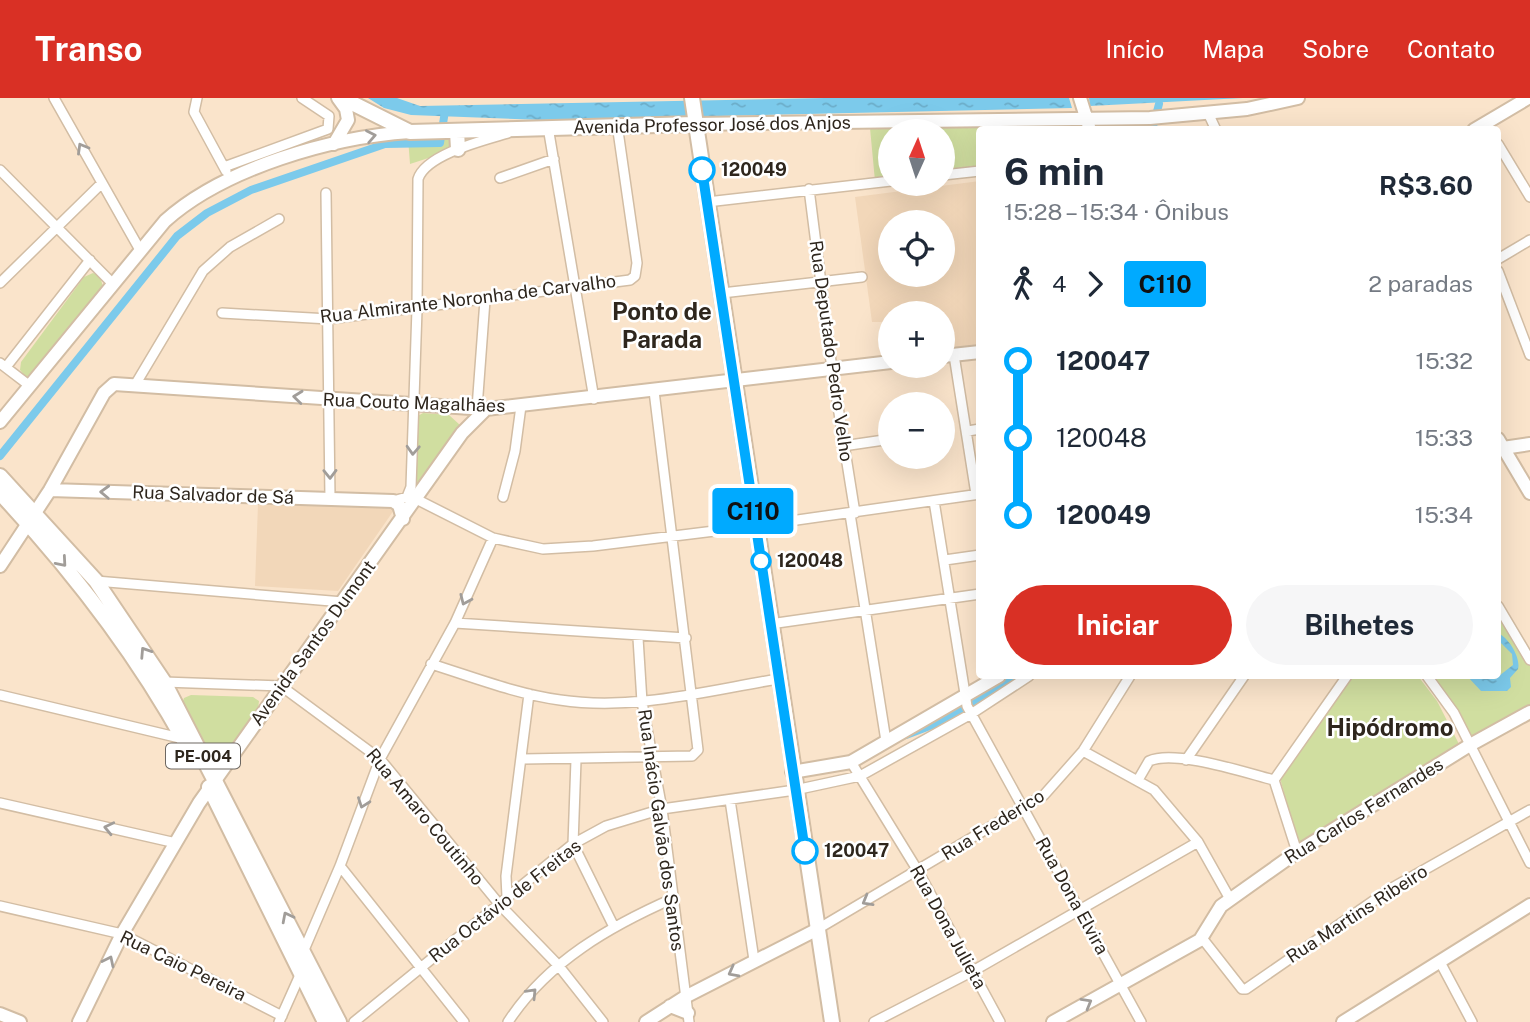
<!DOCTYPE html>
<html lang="pt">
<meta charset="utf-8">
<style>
body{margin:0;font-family:"Public Sans",sans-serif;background:#f6f6f7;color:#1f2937;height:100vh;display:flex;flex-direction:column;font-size:26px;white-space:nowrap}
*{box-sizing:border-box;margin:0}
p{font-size:23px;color:#747a83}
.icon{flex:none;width:38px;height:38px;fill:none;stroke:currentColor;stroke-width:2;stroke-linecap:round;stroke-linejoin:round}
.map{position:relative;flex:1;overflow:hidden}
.drawer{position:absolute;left:976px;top:28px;width:525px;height:553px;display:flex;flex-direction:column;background:#fff;border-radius:7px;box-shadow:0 7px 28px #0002}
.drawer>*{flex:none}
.badge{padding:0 14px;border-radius:5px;font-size:24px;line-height:46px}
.needle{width:46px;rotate:3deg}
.tools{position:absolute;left:878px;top:21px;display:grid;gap:14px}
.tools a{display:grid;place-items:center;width:77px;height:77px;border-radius:50%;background:#fff;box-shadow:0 7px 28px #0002;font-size:35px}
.map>.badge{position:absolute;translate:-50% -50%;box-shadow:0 0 0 4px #fff}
.legs{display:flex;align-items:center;gap:10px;height:77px;padding:0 28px;font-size:23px}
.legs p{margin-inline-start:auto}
.summary{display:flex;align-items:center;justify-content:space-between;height:119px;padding:0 28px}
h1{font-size:38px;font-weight:700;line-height:52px}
.cta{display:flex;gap:14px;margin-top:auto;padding:14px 28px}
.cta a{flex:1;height:80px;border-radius:42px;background:#d93025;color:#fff;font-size:28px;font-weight:700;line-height:80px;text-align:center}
.cta a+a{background:#f6f6f7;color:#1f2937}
ul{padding:0 28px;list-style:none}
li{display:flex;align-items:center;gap:24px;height:77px;font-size:26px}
li i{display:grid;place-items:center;width:10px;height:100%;margin:0 9px;background:currentColor}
li i::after{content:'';width:18px;height:18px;margin:-9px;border:5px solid;border-radius:50%;background:#fff}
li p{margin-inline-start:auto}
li:first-child i{background:linear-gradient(#0000 50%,currentColor 0)}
li:last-child i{background:linear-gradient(currentColor 50%,#0000 0)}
header{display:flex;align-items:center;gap:42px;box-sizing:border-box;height:98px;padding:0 35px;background:#d93025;color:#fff}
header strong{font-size:33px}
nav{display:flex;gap:38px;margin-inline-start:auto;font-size:24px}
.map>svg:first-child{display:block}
.built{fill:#f2d7b9;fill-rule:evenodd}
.green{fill:#d0dea0}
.water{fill:url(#water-ripples)}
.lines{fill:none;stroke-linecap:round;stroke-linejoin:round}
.canal{stroke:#7ccaeb;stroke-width:8}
.street-casing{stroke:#d2bda4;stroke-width:12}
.secondary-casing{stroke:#d2bda4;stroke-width:16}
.primary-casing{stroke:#d2bda4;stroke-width:18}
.street{stroke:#fff;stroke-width:9}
.secondary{stroke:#fff;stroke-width:12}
.primary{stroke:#fff;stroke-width:14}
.oneway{stroke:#a19d99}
.line-1-casing{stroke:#fff;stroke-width:16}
.line-1{stroke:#0af;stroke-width:10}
.stop-1-dot{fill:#fff;stroke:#0af;stroke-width:3.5}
.labels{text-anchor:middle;stroke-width:5;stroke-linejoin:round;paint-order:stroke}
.shield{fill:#fff;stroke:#6d6761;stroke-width:2}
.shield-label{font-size:16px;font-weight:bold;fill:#2e261d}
.street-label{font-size:18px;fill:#2e261d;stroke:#fff}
.stop-label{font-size:18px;font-weight:bold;fill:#2e261d;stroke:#fff;text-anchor:start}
.district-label{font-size:24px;font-weight:bold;fill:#2e261d;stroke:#fff}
</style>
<header>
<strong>Transo</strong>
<nav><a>Início</a><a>Mapa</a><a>Sobre</a><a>Contato</a></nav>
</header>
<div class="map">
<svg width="1530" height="924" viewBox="0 0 1530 924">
<defs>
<pattern id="water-ripples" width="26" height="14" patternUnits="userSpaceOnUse" patternTransform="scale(1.75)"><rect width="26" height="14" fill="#7ccaeb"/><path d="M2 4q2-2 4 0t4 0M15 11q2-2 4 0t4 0" fill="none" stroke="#6cadc9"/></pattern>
</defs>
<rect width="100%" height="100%" fill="#fae4cb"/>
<path class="built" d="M980 83V250L943 255V215H891V261L886 224H872L855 99ZM891 124H943V177H891Z
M258 406 382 407 394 412 338 493 255 488Z"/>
<path class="green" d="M1073 26 1082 31 980 32V70L943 74V33H891V83H875L870 30Z
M452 39 453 52 410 66 408 40Z
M93 175 100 178 103 189 32 278H25L20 272 21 264 84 179Z
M423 315 449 317 460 327 416 390V319Z
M1498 512 1530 567V611L1470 641 1430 578H1498Z
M1349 578H1418L1437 603 1460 648 1298 746 1280 680Z
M191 597 253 599 259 603 258 611 218 665H211L182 606 184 600Z"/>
<path class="water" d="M368 0H397L420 8 825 0H1069L1072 10 542 22 411 17 384 10Z
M1089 0H1243L1090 8Z
M1498 535C1509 540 1521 560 1518 571L1510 580 1511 589 1507 593H1481L1467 578 1495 581 1513 567 1512 556 1498 542Z"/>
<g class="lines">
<path class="canal" d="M1152 32 1159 6
M0 358 177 138 207 115 251 92 385 46 440 45 445 13
M906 637 935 626 1017 578"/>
<defs>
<path id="street" d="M54 0 140 152
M197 0 194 14 226 73
M1209 17 1216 32
M548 29 594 301
M1498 46 1530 99
M224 69 328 31 329 18 302 0
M0 72 113 186
M943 77 980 73
M500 80 554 61
M809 91 832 271 855 415
M326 95 330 400
M707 104 891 83
M1498 161 1530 142
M1498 173 1530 257
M0 185 102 85
M722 195 862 179
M222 215 329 221 630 182 635 178 637 165 617 26
M954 257 976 396
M0 265 30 288
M6 269 90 162
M135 287 203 173 230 149 279 121
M477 310 485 202
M968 333 980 331
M843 348 891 341
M503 399 515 353 521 308
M418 402 493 440 543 451 593 448 755 428 980 396
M393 403 407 399 411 389 417 211 418 81C426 56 485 42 508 35
M934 403 967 608 1141 924
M850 416 886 643
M945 462 980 457
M96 483 343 504
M1498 508 1530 562
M455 525 686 540
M770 526 980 496
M638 540 642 604 662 711 689 924
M431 566C473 579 516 596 560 602 633 613 706 593 778 581
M1427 578 1454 615 1530 765
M164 584 281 588 380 661 500 807 558 867 603 924
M0 597 184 641
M1083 653 1154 692 1198 744 1230 801
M523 661 692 658 698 652 654 293
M576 662 573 746 614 829
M1186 662 1244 578
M851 664 918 773 1000 924
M1138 682 1149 663C1175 651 1246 675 1274 682
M1274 682 1347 578
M1274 682 1297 754
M730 702 754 862
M0 705 176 745
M340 768 464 924
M507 799 506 778 529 596
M0 808 122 836 282 918
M816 832 1044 697 1083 653 1130 578
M1202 840 1242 891H1246L1392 790 1530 712
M304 852 340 768 380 661 455 525 493 440
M1440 864 1472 924
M279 924 300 877
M354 924 573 746 606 728 662 711 795 692 860 678 971 616 1029 578
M508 924C547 864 610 828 674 800
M874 924 973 873 1198 744"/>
<path id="secondary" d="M1080 0 1090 32
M694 26 1150 20 1247 11 1298 0
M1474 32 1528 0
M334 46 348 22 346 11 338 0
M943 258 980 254
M0 324 165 123C224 70 332 39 410 34
M1498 341 1530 395
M1503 350 1530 346
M50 392 393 403 399 407 403 421
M0 468 50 392 104 295 114 286 486 311 891 264
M792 674 851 664 999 578
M670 908 688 915
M0 916 20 924
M79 924 122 836 199 705 462 335 486 311
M646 924 685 899 816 832
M1053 924 1200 842 1221 808 1297 754 1470 647 1530 614
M1343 924 1530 807"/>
<path id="primary" d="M342 0 410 34 694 26
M692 0 832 924
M457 33 458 51
M0 378 96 483 164 584 339 924
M0 395C72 472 135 553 186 646
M209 689 325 924"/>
</defs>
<use href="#street" class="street-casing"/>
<use href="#secondary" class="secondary-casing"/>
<use href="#primary" class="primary-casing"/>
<use href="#street" class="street"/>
<use href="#secondary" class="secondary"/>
<use href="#primary" class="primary"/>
</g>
<defs><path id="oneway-chevron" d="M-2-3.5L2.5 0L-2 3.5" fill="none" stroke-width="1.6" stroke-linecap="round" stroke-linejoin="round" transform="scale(1.75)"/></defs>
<g class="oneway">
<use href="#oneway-chevron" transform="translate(371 38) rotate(-11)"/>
<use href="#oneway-chevron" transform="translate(82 50) rotate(-120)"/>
<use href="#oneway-chevron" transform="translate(298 299) rotate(-174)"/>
<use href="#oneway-chevron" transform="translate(413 352) rotate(93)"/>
<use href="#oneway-chevron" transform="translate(330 376) rotate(89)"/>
<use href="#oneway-chevron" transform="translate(105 394) rotate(-178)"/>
<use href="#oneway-chevron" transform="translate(62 464) rotate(49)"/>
<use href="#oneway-chevron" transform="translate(465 502) rotate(114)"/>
<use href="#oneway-chevron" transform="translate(145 554) rotate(-123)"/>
<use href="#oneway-chevron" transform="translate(363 705) rotate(110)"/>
<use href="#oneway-chevron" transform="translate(109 730) rotate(-167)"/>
<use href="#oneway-chevron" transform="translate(867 803) rotate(150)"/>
<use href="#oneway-chevron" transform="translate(287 819) rotate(-117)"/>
<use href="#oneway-chevron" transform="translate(109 863) rotate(-64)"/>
<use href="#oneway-chevron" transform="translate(733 874) rotate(152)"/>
<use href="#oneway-chevron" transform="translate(532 895) rotate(-46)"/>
<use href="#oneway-chevron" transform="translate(1087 905) rotate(-30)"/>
</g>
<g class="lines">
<defs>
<path id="line-1" d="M702 72 805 753"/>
</defs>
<use href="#line-1" class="line-1-casing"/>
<use href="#line-1" class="line-1"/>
</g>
<g class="stop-1-dot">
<circle cx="702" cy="72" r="12"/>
<circle cx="761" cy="463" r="9"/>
<circle cx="805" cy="753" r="12"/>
</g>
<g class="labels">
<rect class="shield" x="166" y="645.5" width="74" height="25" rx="5"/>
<g class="shield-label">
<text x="203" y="664">PE-004</text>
</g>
<g class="street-label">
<text transform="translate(712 27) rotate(-1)" y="6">Avenida Professor José dos Anjos</text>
<text transform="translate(468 201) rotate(-7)" y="6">Rua Almirante Noronha de Carvalho</text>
<text transform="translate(831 253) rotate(82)" y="6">Rua Deputado Pedro Velho</text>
<text transform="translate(414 305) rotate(2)" y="6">Rua Couto Magalhães</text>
<text transform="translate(213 397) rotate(2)" y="6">Rua Salvador de Sá</text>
<text transform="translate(313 545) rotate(-54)" y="6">Avenida Santos Dumont</text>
<text transform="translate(1364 713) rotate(-32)" y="6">Rua Carlos Fernandes</text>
<text transform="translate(425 719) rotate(50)" y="6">Rua Amaro Coutinho</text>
<text transform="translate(993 727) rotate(-32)" y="6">Rua Frederico</text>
<text transform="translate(661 732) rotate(82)" y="6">Rua Inácio Galvão dos Santos</text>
<text transform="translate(1072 798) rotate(61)" y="6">Rua Dona Elvira</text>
<text transform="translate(505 803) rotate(-38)" y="6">Rua Octávio de Freitas</text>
<text transform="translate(1357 816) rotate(-33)" y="6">Rua Martins Ribeiro</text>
<text transform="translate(948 829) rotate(61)" y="6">Rua Dona Julieta</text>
<text transform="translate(183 868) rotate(26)" y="6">Rua Caio Pereira</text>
</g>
<g class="stop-label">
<text x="721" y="78">120049</text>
<text x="777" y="469">120048</text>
<text x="824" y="759">120047</text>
</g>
<g class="district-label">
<text x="662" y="222">Ponto de<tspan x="662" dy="28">Parada</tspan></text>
<text x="1390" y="638">Hipódromo</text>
</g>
</g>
</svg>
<div class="tools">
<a><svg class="needle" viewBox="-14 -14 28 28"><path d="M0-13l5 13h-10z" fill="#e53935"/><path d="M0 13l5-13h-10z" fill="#747a83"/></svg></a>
<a><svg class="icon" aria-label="locate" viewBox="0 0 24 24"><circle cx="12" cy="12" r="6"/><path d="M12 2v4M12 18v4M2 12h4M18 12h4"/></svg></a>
<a>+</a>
<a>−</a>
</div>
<b class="badge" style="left:753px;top:413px;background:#0af;color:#111">C110</b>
<section class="drawer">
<div class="summary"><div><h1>6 min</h1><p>15:28 – 15:34 · Ônibus</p></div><b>R$3.60</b></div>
<div class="legs"><svg class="icon" aria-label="walk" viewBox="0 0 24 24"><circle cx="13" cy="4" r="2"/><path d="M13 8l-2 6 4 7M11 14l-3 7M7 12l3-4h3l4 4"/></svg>4<svg class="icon" aria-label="forward" viewBox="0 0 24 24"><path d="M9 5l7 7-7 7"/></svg><b class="badge" style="background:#0af;color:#111">C110</b><p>2 paradas</p></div>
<ul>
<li><i style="color:#0af"></i><b>120047</b><p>15:32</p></li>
<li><i style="color:#0af"></i><span>120048</span><p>15:33</p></li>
<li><i style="color:#0af"></i><b>120049</b><p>15:34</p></li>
</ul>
<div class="cta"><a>Iniciar</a><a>Bilhetes</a></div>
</section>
</div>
